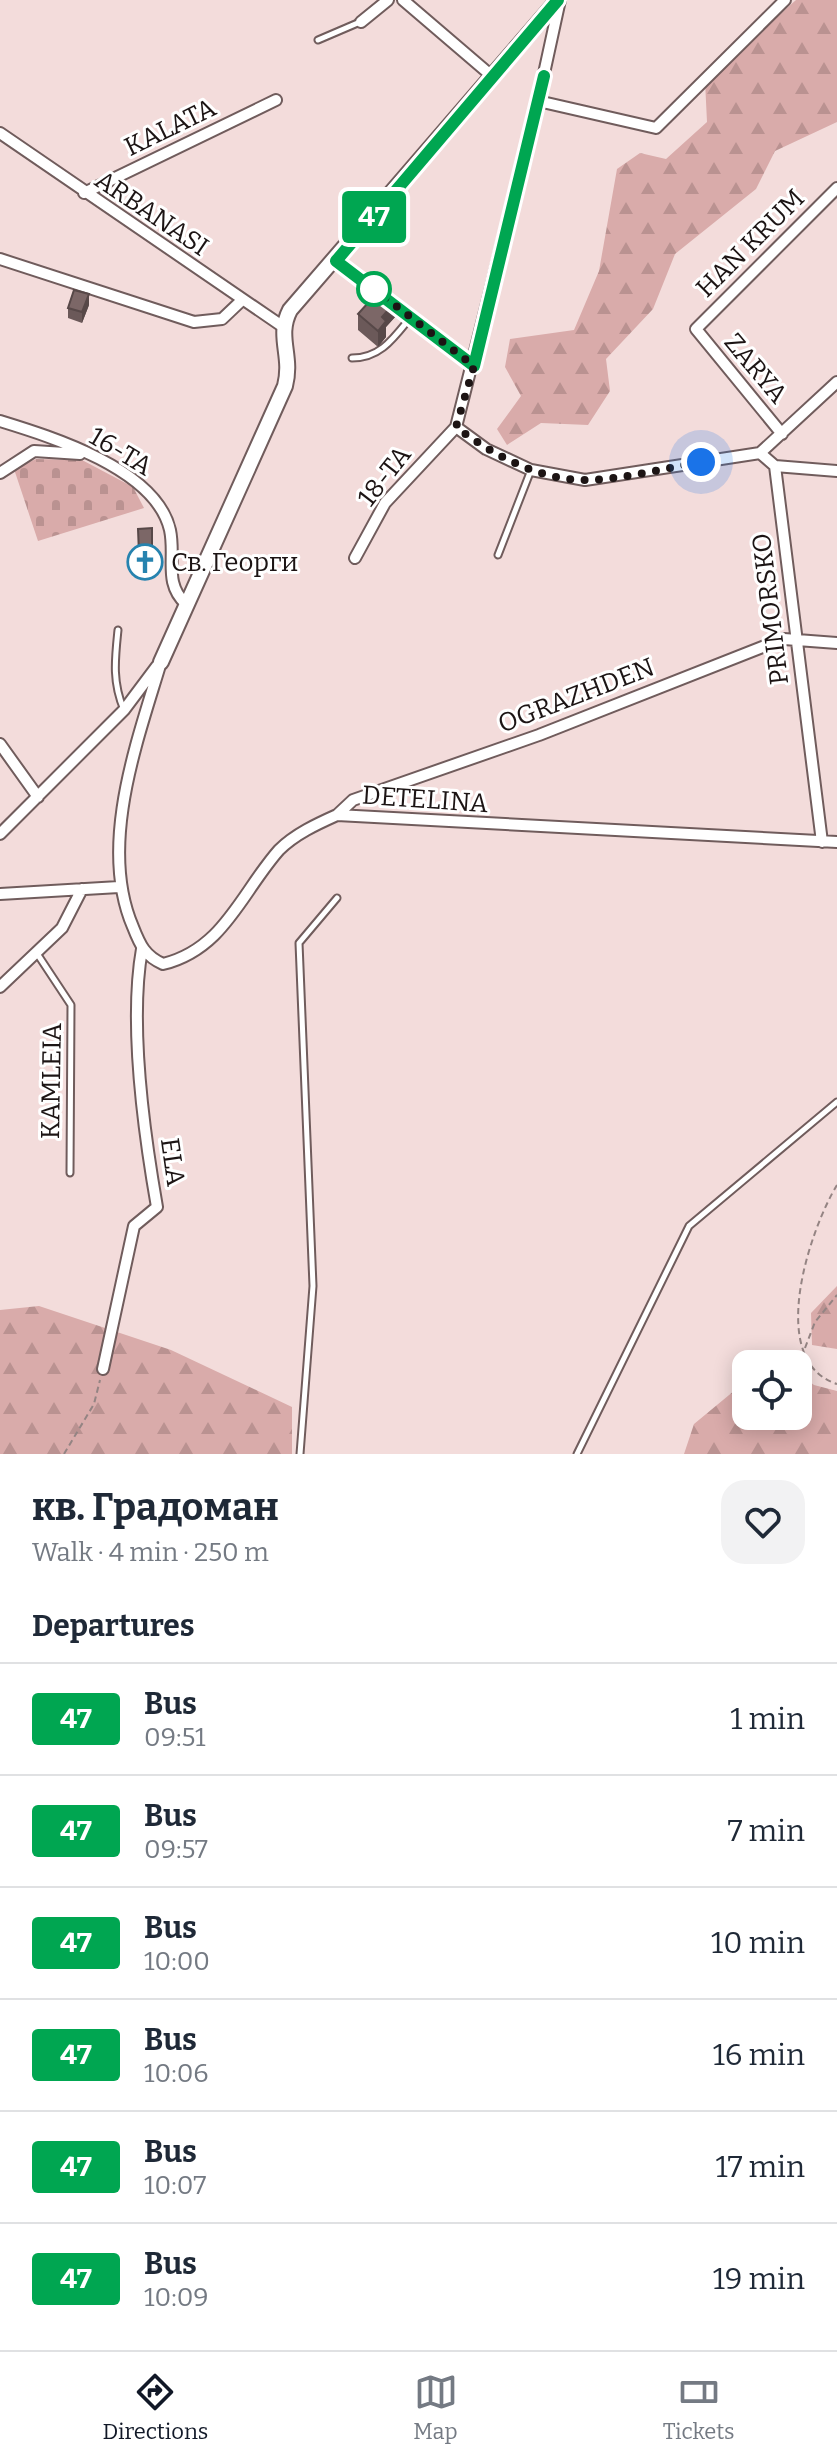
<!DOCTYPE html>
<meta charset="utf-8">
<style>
body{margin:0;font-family:Bitter,serif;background:#f2f2f3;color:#1f2937;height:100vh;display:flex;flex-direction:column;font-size:30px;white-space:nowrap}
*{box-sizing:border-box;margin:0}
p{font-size:26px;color:#747a83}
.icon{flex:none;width:44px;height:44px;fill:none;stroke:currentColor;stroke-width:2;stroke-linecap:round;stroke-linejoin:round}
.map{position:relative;height:1454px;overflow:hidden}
.details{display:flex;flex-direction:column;background:#fff;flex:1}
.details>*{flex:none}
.badge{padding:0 16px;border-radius:6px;font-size:28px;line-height:52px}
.controls{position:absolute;left:732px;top:1350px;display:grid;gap:16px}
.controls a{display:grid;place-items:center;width:80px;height:80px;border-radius:16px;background:#fff;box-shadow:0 4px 20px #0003;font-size:40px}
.you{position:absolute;width:40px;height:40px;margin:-20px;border:6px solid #fff;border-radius:50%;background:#1a73e8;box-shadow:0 0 0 12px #1a73e833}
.map>.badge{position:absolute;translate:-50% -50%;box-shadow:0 0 0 4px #fff}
h2{padding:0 32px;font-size:30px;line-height:72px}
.round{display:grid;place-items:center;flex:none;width:84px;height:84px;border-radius:24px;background:#f2f2f3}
.summary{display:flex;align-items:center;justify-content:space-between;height:136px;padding:0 32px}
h1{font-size:38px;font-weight:700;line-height:60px}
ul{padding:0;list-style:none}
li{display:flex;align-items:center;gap:24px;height:112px;padding:0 32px;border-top:2px solid #e0e1e3}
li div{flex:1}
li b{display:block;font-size:30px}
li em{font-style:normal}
li .badge{min-width:88px;font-weight:700;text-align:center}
.tab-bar{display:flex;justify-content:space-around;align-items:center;height:112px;border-top:2px solid #e0e1e3;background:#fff;font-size:22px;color:#747a83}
.tab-bar a{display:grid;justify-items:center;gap:4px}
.tab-bar .selected{color:#111827}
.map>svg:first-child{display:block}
.forest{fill:url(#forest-firs)}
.cemetery{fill:url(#cemetery-stones)}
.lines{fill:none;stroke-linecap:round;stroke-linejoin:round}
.lane-casing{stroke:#705c5c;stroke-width:9}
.street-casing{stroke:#705c5c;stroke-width:14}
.secondary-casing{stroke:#705c5c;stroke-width:18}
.path{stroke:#948483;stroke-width:2;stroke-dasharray:6 4;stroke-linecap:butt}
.lane{stroke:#fff;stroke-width:5}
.street{stroke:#fff;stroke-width:10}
.secondary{stroke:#fff;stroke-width:14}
.wall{fill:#6b5959}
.shaded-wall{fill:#574848}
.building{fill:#7c6767;stroke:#574848;stroke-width:2}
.line-casing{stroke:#fff;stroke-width:18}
.line{stroke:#00a651;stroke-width:12}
.walk{stroke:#1c1414;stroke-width:8;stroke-dasharray:0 14.4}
.stop-dot{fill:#fff;stroke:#00a651;stroke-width:4}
.labels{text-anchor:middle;stroke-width:6;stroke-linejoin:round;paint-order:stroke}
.street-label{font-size:26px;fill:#1c1414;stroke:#fff}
.poi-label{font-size:26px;fill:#1c1414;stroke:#fff;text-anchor:start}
</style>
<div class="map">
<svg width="837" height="1454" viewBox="0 0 837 1454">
<defs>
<pattern id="forest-firs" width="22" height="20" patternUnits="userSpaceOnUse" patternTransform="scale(2)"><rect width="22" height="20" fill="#d9abaa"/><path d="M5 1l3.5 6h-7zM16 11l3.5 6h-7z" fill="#ba9291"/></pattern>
<pattern id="cemetery-stones" width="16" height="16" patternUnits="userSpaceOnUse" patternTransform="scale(2)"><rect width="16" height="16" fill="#d9abaa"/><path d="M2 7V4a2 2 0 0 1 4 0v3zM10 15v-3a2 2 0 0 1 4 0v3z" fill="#ba9291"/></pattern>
</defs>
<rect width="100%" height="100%" fill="#f3dcdb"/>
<path class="forest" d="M796 0H837V122L775 151 756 189 675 254 653 309 606 359 610 391 588 425 541 423 507 445 497 429 521 396 505 367 510 339 574 330 599 271 617 169 640 153 666 159 707 122 705 81Z
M837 1286V1349L812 1345 811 1313Z
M39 1306 171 1350 292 1407V1454H0V1310Z
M798 1373 814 1385 837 1391V1454H684L694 1424 746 1381V1416H798Z"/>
<path class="cemetery" d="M36 459 82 460 133 487 144 508 38 541 14 469Z"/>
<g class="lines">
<defs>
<path id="lane" d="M318 40 360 22
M352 358C380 358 393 339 410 318
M498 555 531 470
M118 630C115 659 112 682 124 710
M36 952 71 1005 70 1173
M300 1454 313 1286 299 943 337 898
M577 1454 689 1226 837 1102"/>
<path id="street" d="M403 0 493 77
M560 0 538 101 456 427 486 449 531 470 585 480 760 453 837 382
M361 22 388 0
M538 101 656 128 785 0
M0 133 282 326
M84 193 276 100
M0 259 194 322 222 319 242 300
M336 261 474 366
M0 421C52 437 156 469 170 530 176 558 163 583 186 604
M782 434 696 329 837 188
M760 453 775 466 837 471
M775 466 822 842
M0 473 34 451 80 454
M355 558 385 503 456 427
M161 662C137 742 98 846 133 927 140 945 145 956 163 964 224 949 241 893 279 850 295 834 317 824 337 815L837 842
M0 744 38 797
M337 815 353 800 539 735 770 644 784 639 837 643
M0 834 124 710 157 666
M0 894 119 887
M0 987 62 928 82 889
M103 1369 134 1226 157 1207C144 1133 129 1022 142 949"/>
<path id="secondary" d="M161 662 285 386C293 355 276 337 290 310L558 0"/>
</defs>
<use href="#lane" class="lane-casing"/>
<use href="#street" class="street-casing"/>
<use href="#secondary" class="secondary-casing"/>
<path class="path" d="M837 1185C810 1229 765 1361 837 1384
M805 1348 815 1322 837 1295
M64 1454 94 1404 100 1380"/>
<use href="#lane" class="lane"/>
<use href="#street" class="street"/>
<use href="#secondary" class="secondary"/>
</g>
<path class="wall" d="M384 298 396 316 386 327V337L378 347 358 330V314Z
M89 305 82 323 68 318V308Z
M152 528V575H139L138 529Z"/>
<path class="shaded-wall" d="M89 294V305L82 323V312Z
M396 301V316L386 327V337L378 347V331L382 317Z"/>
<path class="building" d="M74 290 89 294 82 312 68 308Z
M377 293 384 298 388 293 396 301 382 317 386 321 378 331 358 314Z
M152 528V554H139L138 529Z"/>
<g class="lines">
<defs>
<path id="line" d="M544 76 474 366 336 261 558 0"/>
</defs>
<use href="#line" class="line-casing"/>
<use href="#line" class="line"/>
<path class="walk" d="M374 289 474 366 456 427C492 454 538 480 585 480 623 480 664 468 701 462"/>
</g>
<defs>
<symbol id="church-ring" viewBox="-11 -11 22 22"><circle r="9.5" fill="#fff" stroke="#2683af" stroke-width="1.5"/><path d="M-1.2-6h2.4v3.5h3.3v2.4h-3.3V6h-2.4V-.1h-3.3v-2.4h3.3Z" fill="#2683af"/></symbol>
</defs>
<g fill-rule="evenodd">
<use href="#church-ring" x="125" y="542" width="40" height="40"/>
</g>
<circle class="stop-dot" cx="374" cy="289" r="16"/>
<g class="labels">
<g class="street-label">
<text transform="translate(170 127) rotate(-26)" y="9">KALATA</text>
<text transform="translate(152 213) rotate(34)" y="9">ARBANASI</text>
<text transform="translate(750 243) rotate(-45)" y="9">HAN KRUM</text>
<text transform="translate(756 368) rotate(50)" y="9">ZARYA</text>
<text transform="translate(121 451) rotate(31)" y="9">16-ТА</text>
<text transform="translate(384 476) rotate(-52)" y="9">18-ТА</text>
<text transform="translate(770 609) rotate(-97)" y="9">PRIMORSKO</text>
<text transform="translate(576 695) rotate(-21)" y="9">OGRAZHDEN</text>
<text transform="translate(425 799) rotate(4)" y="9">DETELINA</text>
<text transform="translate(51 1081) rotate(-89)" y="9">KAMLEIA</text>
<text transform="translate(173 1162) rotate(82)" y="9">ELA</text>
</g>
<g class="poi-label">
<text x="171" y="571">Св. Георги</text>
</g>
</g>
</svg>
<div class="controls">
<a><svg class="icon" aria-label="locate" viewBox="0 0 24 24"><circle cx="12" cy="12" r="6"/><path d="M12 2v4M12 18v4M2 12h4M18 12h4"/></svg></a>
</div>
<div class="you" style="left:701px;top:462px"></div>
<b class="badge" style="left:374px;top:217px;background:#00a651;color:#fff">47</b>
</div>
<section class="details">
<div class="summary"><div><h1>кв. Градоман</h1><p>Walk · 4 min · 250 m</p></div><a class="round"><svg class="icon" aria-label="heart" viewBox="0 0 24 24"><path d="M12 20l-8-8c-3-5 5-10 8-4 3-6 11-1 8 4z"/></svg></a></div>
<h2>Departures</h2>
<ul>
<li><span class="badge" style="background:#00a651;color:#fff">47</span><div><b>Bus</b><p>09:51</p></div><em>1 min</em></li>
<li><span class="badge" style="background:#00a651;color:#fff">47</span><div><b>Bus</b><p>09:57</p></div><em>7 min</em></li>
<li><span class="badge" style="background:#00a651;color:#fff">47</span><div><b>Bus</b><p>10:00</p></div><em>10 min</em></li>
<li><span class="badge" style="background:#00a651;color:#fff">47</span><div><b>Bus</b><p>10:06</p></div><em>16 min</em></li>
<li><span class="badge" style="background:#00a651;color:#fff">47</span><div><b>Bus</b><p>10:07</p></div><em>17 min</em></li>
<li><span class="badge" style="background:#00a651;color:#fff">47</span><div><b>Bus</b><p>10:09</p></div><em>19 min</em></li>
</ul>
</section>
<nav class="tab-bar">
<a class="selected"><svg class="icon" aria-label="directions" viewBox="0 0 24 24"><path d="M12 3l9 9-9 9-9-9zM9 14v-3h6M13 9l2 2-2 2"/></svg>Directions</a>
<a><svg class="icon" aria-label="map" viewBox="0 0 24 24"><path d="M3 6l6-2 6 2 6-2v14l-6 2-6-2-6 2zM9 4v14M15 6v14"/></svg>Map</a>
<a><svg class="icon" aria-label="tickets" viewBox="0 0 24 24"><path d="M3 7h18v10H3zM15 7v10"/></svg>Tickets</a>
</nav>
